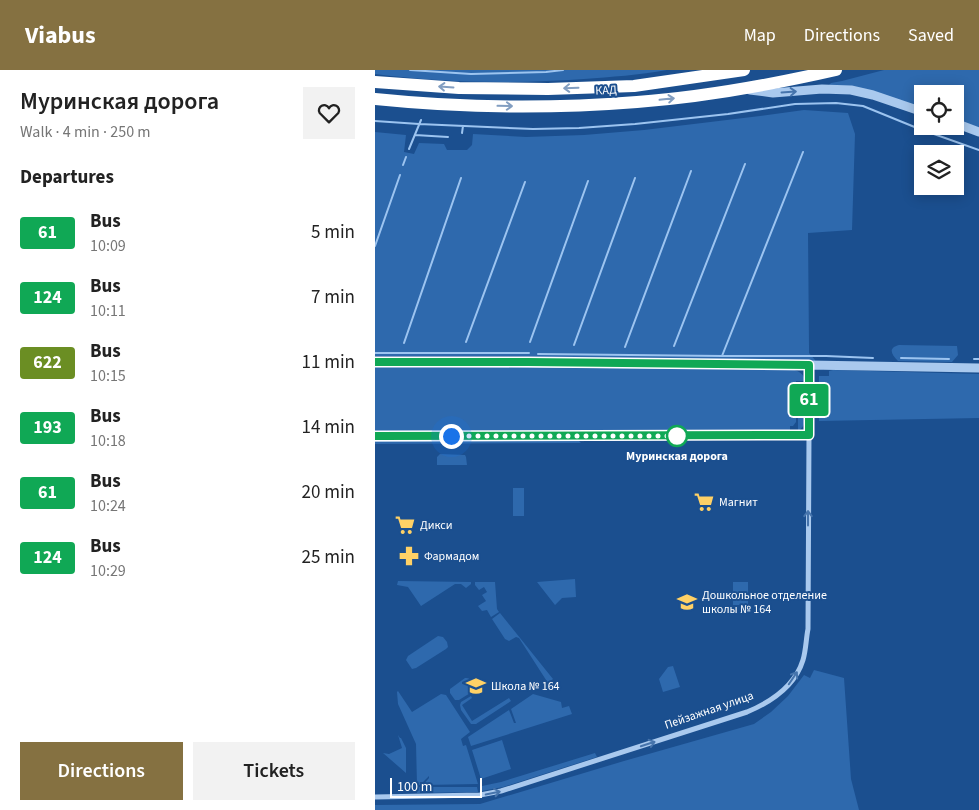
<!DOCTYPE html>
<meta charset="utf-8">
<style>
body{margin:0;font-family:"Source Sans 3",sans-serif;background:#f2f2f2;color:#222;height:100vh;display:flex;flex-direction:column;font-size:19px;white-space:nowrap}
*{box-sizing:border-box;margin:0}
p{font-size:16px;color:#767676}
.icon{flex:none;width:28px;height:28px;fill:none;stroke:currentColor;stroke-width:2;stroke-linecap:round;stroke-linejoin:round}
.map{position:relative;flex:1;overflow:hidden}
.drawer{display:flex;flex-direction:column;background:#fff;width:375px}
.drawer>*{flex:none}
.badge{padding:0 10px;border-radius:4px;font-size:18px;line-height:32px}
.buttons{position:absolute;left:539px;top:15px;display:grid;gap:10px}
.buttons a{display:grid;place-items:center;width:50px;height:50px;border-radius:0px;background:#fff;box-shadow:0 2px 12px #0003;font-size:25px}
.scale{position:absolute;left:15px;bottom:12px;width:92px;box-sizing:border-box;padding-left:5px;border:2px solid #fff;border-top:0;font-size:14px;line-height:18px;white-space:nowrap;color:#fff;-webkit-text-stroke:4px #1b4f8f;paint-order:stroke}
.you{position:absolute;width:25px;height:25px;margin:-12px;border:4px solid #fff;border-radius:50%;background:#1a73e8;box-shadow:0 0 0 8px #1a73e833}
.map>.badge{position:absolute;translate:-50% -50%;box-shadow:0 0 0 2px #fff}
h2{padding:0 20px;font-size:19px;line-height:45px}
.round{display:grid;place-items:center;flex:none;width:52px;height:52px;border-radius:0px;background:#f2f2f2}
.overview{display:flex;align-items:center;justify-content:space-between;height:85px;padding:0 20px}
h1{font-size:24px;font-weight:600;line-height:38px}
.button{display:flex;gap:10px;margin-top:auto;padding:10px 20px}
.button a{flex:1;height:58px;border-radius:0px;background:#857141;color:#fff;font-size:20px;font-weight:600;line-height:58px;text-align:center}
.button a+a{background:#f2f2f2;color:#222}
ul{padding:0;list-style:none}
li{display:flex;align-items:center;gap:15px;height:65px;padding:0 20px}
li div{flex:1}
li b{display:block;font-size:19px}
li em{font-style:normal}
li .badge{min-width:55px;font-weight:700;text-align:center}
header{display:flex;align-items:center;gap:30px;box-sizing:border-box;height:70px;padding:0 25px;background:#857141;color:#fff}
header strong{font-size:24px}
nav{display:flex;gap:28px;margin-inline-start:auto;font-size:18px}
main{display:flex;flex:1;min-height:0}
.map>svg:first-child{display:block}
.green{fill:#2e69ad}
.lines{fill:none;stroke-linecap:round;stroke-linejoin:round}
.stream{stroke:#9cc4f0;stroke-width:2}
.minor{stroke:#a9c9ee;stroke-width:5}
.tertiary{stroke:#a9c9ee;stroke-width:9}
.motorway{stroke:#fff;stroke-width:12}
.oneway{stroke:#829ec1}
.oneway2{stroke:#4674ac}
.line-casing{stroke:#fff;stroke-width:11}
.line{stroke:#10a855;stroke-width:8}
.walk{stroke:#fff;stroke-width:5;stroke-dasharray:0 9}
.stop-dot{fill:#fff;stroke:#10a855;stroke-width:2.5}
.labels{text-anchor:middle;stroke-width:4;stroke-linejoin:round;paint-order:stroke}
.street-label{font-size:12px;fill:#fff;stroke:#1b4f8f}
.stop-label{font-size:12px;font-weight:bold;fill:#fff;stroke:#1b4f8f}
.poi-label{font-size:12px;fill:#fff;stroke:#1b4f8f;text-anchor:start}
</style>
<header>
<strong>Viabus</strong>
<nav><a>Map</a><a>Directions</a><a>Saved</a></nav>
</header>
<main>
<section class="drawer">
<div class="overview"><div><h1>Муринская дорога</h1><p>Walk · 4 min · 250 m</p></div><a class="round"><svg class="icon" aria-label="heart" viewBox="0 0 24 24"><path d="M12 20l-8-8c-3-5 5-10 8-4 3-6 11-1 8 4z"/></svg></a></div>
<h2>Departures</h2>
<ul>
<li><span class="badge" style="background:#10a855;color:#fff">61</span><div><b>Bus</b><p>10:09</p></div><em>5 min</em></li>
<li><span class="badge" style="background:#10a855;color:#fff">124</span><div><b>Bus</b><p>10:11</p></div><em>7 min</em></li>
<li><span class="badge" style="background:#6b8e23;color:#fff">622</span><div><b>Bus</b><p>10:15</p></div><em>11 min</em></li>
<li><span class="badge" style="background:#10a855;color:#fff">193</span><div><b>Bus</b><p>10:18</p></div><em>14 min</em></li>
<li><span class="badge" style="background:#10a855;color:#fff">61</span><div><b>Bus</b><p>10:24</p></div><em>20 min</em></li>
<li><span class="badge" style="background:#10a855;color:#fff">124</span><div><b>Bus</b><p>10:29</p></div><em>25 min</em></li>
</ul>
<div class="button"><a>Directions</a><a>Tickets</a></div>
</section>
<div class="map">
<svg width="604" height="740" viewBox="0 0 604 740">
<rect width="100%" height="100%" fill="#1b4f8f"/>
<path class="green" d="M0 0H292C264 5 236 7 209 9 139 14 69 13 0 4Z
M509 0H604V58L580 49V24H548L547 38 454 15 456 13 467 11Z
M429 40 473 43 480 64 477 160 433 163 434 277V283L440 290V293L129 286H0V62L31 65 29 82 39 84 44 73 69 74 72 80H92L97 75 98 64 151 67 209 65 269 60 385 46Z
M524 275 582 276 583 285 577 292 523 291C516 284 513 278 524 275Z
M0 297 416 299C423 301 429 303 430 311H421V352L418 356H415V361L0 362Z
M458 300 604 304V348L444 351V306H454V301Z
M425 317H430V351C429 356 427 358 423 361V321Z
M203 370 206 373 0 374V371Z
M65 384 90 385 91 387 92 395H62V387Z
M138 418H149V446H138Z
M200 509 201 527 187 528 180 535 162 512Z
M23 511 96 512V514L91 518 86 514H80L46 536 33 517 22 515Z
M100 512H120L122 539 124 542 116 547 112 540 107 541 103 536 111 531 107 525 112 522 109 517 104 520 100 515Z
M358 512H373V535H358Z
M125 543 178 609 173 613 144 568 141 567 134 571 130 569 117 549Z
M63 566 68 567 72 572 73 577 71 579 41 598 37 599 31 590 33 586Z
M298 596 305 617 288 622 284 609 293 597Z
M439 600 469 608 476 709 484 740H0V735L105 734 249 691 379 654 396 642 413 626 429 605 435 608Z
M90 608C96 607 101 614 100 620L84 630H80L75 623V619Z
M23 621 37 642 66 624 71 625 95 662 86 669 88 676 91 675 103 714 48 715 54 708V706L45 715H42L41 674 23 634 22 622Z
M158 624 186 632 187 638 194 636 197 644 96 676 93 667 134 640 139 653H141L136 639Z
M96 626 97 628 87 635 97 651 134 628 136 631 101 654H96L86 640 85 635 86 632Z
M23 665 25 668H26L31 678V703L8 683 14 684 27 678Z
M127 670 136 699 106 709 97 680Z
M220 683 222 687 128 717 107 721V716L126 712Z
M42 717H102L103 722 42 723Z"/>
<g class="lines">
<path class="stream" d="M35 0 96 4 171 2 188 0
M0 51 44 54 158 59 204 58 260 54 353 44 420 34 461 33 488 36 542 58 604 80
M87 63 88 56
M40 65 73 67
M34 79 46 50
M28 95 31 87
M0 176 25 105
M91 272 150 112
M155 272 213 111
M29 273 86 108
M199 275 260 108
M299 276 370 94
M250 277 316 101
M0 283H154
M163 284 347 286H451L498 288
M347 286 428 82
M526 288 574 289
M599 289H604"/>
<path class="minor" d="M0 727 105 725 126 721 372 642C396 632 420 616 428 590 431 580 431 569 433 559L434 365"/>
<path class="tertiary" d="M375 20 398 23 447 19 476 20 498 25 548 42
M580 53 604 62
M0 292 153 293 434 295 604 298
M0 367 434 365V295"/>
<path class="motorway" d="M0 12 84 18 173 19 259 16 369 0
M0 29C87 38 175 39 262 32 329 27 395 15 461 0"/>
</g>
<defs><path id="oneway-shaft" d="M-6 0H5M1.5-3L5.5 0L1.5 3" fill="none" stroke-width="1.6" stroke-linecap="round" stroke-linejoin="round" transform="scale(1.25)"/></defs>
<g class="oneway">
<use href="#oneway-shaft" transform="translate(71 17) rotate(-176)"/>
<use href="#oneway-shaft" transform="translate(196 18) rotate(178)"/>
<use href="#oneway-shaft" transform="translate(292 29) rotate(-6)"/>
<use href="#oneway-shaft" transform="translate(130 36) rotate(1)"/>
</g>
<g class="oneway2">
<use href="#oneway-shaft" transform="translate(414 22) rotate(-4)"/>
<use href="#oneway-shaft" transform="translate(433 448) rotate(-90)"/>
<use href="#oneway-shaft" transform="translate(418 608) rotate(-56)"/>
<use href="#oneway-shaft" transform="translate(273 674) rotate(-18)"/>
<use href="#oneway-shaft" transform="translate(118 723) rotate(-12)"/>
</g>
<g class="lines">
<defs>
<path id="line" d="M0 292H153L434 295V365L0 366"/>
</defs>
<use href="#line" class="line-casing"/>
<use href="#line" class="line"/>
<path class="walk" d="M76 366H302"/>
</g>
<defs>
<symbol id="supermarket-bare" viewBox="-9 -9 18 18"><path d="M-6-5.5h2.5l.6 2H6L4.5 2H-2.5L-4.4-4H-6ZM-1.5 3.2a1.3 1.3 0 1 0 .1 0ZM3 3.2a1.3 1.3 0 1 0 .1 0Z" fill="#ffd166" stroke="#1b4f8f" stroke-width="2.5" paint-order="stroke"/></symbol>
<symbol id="pharmacy-bare" viewBox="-9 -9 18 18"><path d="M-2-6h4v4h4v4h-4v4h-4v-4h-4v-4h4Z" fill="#ffd166" stroke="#1b4f8f" stroke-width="2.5" paint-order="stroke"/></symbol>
<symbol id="school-bare" viewBox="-9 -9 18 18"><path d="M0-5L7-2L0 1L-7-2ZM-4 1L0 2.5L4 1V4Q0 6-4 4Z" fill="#ffd166" stroke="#1b4f8f" stroke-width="2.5" paint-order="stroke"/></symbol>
</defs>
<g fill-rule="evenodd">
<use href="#supermarket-bare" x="315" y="418" width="28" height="28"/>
<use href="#supermarket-bare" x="16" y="441" width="28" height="28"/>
<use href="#pharmacy-bare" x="20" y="472" width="28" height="28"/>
<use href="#school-bare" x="298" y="518" width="28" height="28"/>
<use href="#school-bare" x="87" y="602" width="28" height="28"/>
</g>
<circle class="stop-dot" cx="302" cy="366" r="10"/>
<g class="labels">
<g class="street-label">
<text transform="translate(231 20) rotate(-3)" y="4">КАД</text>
<text transform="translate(334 640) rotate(-19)" y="4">Пейзажная улица</text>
</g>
<g class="stop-label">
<text x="302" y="390">Муринская дорога</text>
</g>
<g class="poi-label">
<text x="344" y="436">Магнит</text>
<text x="45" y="459">Дикси</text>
<text x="49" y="490">Фармадом</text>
<text x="327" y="529">Дошкольное отделение<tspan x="327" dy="14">школы № 164</tspan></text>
<text x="116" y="620">Школа № 164</text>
</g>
</g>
</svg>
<div class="buttons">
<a><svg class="icon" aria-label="locate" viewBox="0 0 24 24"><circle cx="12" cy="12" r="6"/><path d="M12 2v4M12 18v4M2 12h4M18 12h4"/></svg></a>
<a><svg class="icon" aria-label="layers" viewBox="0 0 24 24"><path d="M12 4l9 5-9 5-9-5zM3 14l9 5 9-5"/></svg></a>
</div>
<div class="scale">100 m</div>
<div class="you" style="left:76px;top:366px"></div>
<b class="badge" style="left:434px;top:330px;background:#10a855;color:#fff">61</b>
</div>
</main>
